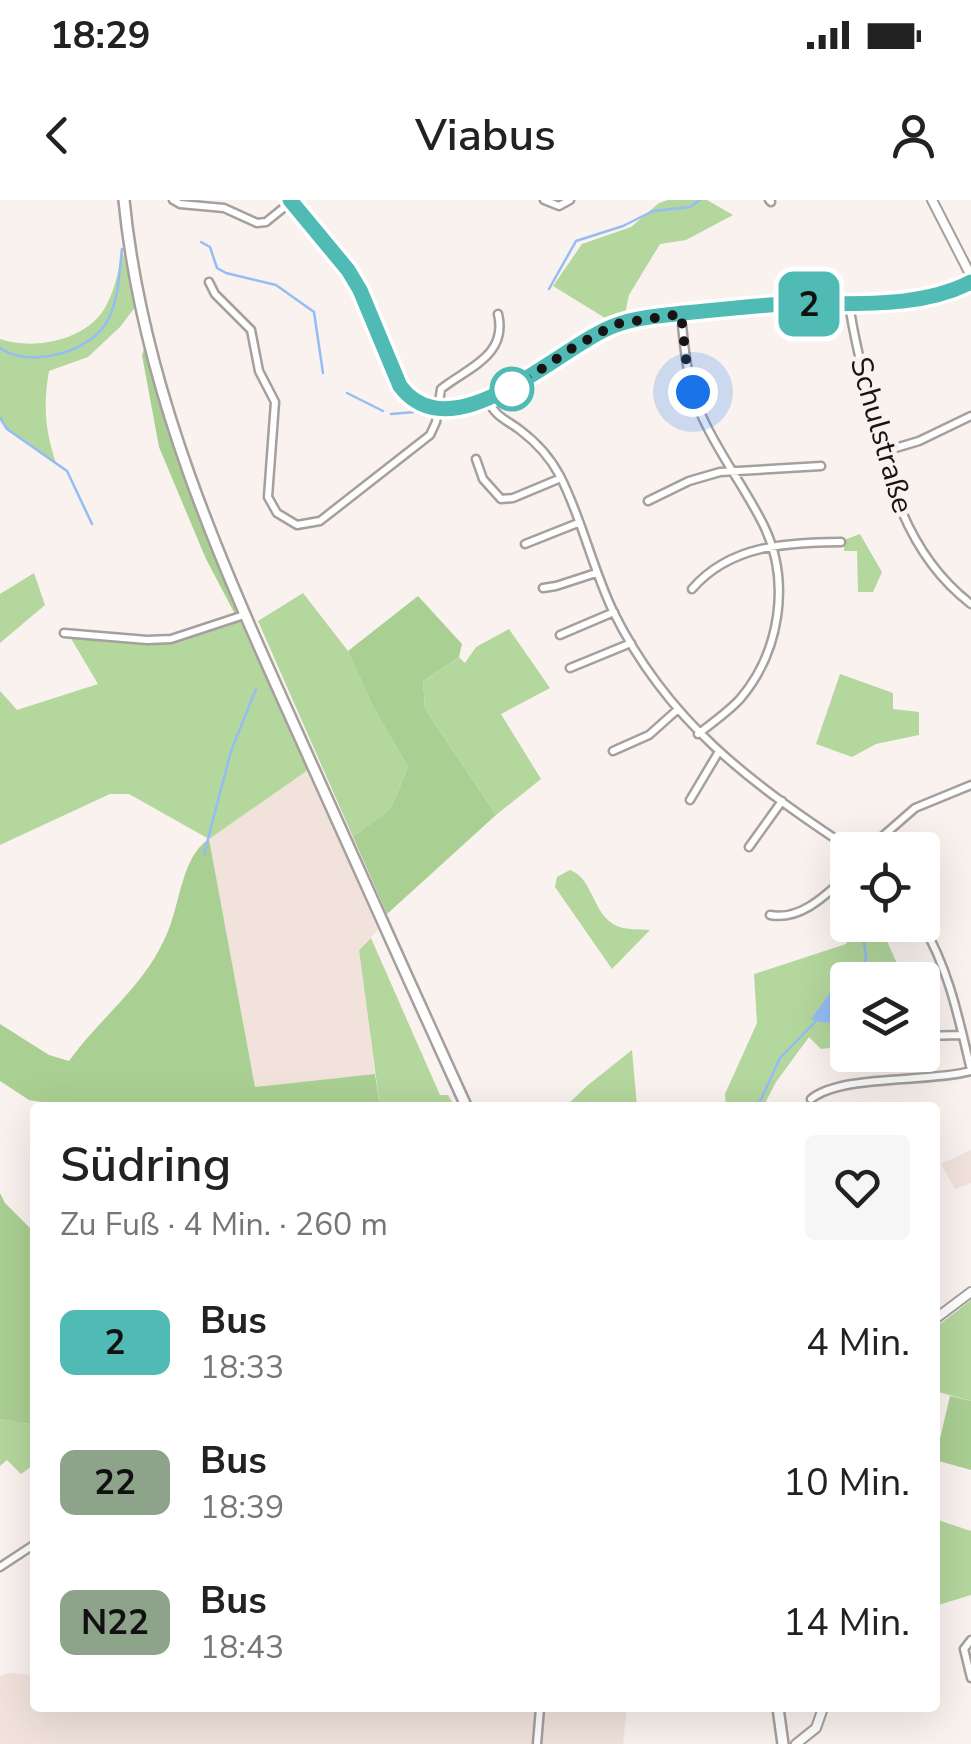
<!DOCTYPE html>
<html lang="de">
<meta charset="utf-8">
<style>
body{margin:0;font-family:"Nunito Sans",sans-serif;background:#f6f6f6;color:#222;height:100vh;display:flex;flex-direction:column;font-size:38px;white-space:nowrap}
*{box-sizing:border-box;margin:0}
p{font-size:32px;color:#767676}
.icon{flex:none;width:55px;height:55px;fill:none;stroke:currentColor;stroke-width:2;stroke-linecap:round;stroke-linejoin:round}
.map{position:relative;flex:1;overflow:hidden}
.side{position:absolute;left:30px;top:902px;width:910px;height:610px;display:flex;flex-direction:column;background:#fff;border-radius:10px;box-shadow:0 10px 40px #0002}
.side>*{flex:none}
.badge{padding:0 20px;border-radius:15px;font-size:35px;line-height:65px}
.tools{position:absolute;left:830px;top:632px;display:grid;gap:20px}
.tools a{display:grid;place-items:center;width:110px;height:110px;border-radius:10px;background:#fff;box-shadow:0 10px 40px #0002;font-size:50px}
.you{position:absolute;width:50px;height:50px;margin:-25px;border:8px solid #fff;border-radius:50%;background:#1a73e8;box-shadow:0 0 0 15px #1a73e833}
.map>.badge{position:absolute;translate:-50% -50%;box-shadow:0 0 0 5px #fff}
.round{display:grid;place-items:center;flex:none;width:105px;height:105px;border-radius:10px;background:#f6f6f6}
.overview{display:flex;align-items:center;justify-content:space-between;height:170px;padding:0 30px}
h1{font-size:48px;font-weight:600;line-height:75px}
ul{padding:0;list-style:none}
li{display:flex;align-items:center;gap:30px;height:140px;padding:0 30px}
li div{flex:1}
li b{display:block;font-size:38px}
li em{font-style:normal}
li .badge{min-width:110px;font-weight:700;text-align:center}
.status{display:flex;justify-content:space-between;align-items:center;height:70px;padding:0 50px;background:#fff;direction:ltr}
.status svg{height:28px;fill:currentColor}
header{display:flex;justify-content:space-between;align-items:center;height:130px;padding:0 30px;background:#fff;font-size:45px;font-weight:600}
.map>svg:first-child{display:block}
.built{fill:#f1e2dc}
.green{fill:#b4d79d}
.forest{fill:#aacf92}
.water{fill:#95bdf5}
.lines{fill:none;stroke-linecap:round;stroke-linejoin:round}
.stream{stroke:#95bdf5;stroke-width:2.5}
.minor-casing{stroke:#a69f9d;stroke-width:11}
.tertiary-casing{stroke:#a69f9d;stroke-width:12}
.secondary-casing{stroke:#a69f9d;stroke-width:14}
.minor{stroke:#fff;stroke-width:6}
.tertiary{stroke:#fff;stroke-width:8}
.secondary{stroke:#fff;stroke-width:9}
.line-casing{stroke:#fff;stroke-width:22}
.line{stroke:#50bbb4;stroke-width:15}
.walk{stroke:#171413;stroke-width:10;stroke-dasharray:0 18}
.stop-dot{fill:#fff;stroke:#50bbb4;stroke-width:5}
.labels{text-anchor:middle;stroke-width:10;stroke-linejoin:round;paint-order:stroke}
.street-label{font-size:30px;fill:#171413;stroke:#f9f2ef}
</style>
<div class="status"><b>18:29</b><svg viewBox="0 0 49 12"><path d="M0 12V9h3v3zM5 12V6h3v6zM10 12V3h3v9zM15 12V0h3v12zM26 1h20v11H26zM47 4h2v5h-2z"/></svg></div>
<header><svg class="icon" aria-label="back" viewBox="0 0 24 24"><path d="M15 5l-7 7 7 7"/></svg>Viabus<svg class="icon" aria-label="person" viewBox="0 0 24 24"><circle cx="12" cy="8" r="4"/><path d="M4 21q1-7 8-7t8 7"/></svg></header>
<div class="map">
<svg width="971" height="1544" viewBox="0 0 971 1544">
<rect width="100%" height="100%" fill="#f9f2ef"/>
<path class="built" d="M308 570 378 730 359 750 375 874 255 887 209 639Z
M971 950V983L955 989 941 964Z
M10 1473 35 1475V1508H627L623 1544H0V1476Z"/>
<path class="green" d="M668 0H707L733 15 686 40 660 44 629 95 624 118 610 121 553 86 582 44 631 27 659 3Z
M122 49 136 106 120 127 88 157 49 171C43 205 45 230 56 263L7 229 0 218V139C34 151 90 140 107 104 115 89 120 66 122 49Z
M860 334 882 372 873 392H858L857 351H844V340Z
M34 373 45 405 0 443V394Z
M303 393 348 451 372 505 408 567 391 608 353 637 258 421Z
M242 421 308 570 209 639 129 594H110L0 645V491L17 510 98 484 69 435 169 442Z
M509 429 550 488 501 514 541 579 496 615 425 509 423 481 459 457 465 463 476 447Z
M840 474 893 493V509L919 512V535L876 544 852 557 816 544Z
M570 670C594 679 592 715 617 726 626 730 640 729 650 730L612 769 555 687 557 677Z
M852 725H863V737L886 739 899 768 887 780H848L847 846 821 849 809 837 776 882 763 907H726L725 894 757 823 754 774 846 744Z
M371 738 440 895H448L455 907H380L359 750Z
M632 850 637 907H565L588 885Z
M971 1100V1201L935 1191V1128Z
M0 1219 35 1225V1264L21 1274 7 1260 0 1266Z
M935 1319 971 1331V1395L935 1406Z"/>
<path class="forest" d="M145 146 187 281 239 412 236 416 206 359 159 247 142 155Z
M418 396 462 444 459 457 423 481 425 509 496 615 387 714 353 637 391 608 408 567 372 505 348 451Z
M209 639 255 887 375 874 380 907H70L29 900 0 881V824L49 855 69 861C102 815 146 786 168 731 180 703 182 656 209 639Z
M0 993 5 1003 35 1033V1225L0 1219Z
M950 1196 971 1201V1270L935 1260Z"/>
<path class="water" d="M853 768H862L860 780H848C848 805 845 833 811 819L842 776Z"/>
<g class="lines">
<path class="stream" d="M201 42 210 47 217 68 226 73 276 85 314 112 323 173
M549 89 576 41 623 26 653 11 690 7 700 0
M0 148C28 168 85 154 105 125 119 103 119 74 122 49
M347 193 383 211
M391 214 415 212
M0 218 7 229 67 271 92 324
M204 654 231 551 256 489
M862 768 866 758 862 725
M757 908 780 858 815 822"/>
<defs>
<path id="minor" d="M173 0 180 4 224 8 257 23 266 22 292 1
M544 0 559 6 570 0
M769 0 771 2
M209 82 215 94 251 130 259 171 275 202 268 297 277 313 297 325 320 321 430 235 436 222 441 189C467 168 508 156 498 114
M849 103C853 134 861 164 868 194 886 272 903 352 971 404
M681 114C684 147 687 180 700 212 717 252 745 287 764 326 791 382 780 452 740 499 728 512 712 523 698 534
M488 200C495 217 507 220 520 230 536 242 551 259 560 276 582 319 592 367 613 411 668 523 751 583 852 650
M882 252 919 241 971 216
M476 259 483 279 501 299 513 298 561 278
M648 301 689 281 720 272 821 266
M525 344 578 323
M543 388 556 386 596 373
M692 389C731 344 787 343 841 342
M64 433 147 440 171 439 244 415
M560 435 614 412
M570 468 631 443
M613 551 649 535 677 510
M690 600 718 553
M749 647 782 601
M867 650 915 608 971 585
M770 715C801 721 827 694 848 675
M922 724C949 769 959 820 971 870
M922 836 962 835
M811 899C842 874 928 883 971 871
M0 1367 35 1344
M971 1440 964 1449 971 1478
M537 1544 540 1508"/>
<path id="tertiary" d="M290 0 348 70 361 90 400 186C453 257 562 144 616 125 637 117 661 116 684 113 719 110 755 105 790 104 850 102 916 109 971 82
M932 0 971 76
M935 1119 971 1092
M796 1544 816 1528 823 1508"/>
<path id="secondary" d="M124 0C143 194 225 372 304 547 358 667 412 788 467 908
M778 1508 783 1544"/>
</defs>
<use href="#minor" class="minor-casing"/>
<use href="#tertiary" class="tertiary-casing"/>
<use href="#secondary" class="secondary-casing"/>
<use href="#minor" class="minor"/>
<use href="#tertiary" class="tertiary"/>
<use href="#secondary" class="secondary"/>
</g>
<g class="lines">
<defs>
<path id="line" d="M290 0 348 70 360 90 400 186C453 256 562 144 616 125 637 117 661 116 684 113 719 110 755 105 790 104 849 102 917 110 971 82"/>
</defs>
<use href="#line" class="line-casing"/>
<use href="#line" class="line"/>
<path class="walk" d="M512 189 574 147 616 124 681 114 686 159 693 192"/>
</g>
<circle class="stop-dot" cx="512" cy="189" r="20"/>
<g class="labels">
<g class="street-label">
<text transform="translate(882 235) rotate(74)" y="10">Schulstraße</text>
</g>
</g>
</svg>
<div class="tools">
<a><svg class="icon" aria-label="locate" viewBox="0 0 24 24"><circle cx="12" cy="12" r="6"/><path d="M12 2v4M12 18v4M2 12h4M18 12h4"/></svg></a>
<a><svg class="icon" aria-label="layers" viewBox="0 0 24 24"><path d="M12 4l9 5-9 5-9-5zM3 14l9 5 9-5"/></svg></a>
</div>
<div class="you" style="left:693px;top:192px"></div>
<b class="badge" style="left:809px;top:104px;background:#50bbb4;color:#111">2</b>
<section class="side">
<div class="overview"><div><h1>Südring</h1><p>Zu Fuß · 4 Min. · 260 m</p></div><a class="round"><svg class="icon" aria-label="heart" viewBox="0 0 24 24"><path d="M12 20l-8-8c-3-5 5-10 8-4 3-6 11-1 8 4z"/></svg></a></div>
<ul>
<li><span class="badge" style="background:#50bbb4;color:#111">2</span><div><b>Bus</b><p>18:33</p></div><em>4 Min.</em></li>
<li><span class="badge" style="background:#8ea48a;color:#111">22</span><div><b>Bus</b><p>18:39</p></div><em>10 Min.</em></li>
<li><span class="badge" style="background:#8ea48a;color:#111">N22</span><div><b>Bus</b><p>18:43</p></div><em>14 Min.</em></li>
</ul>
</section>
</div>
